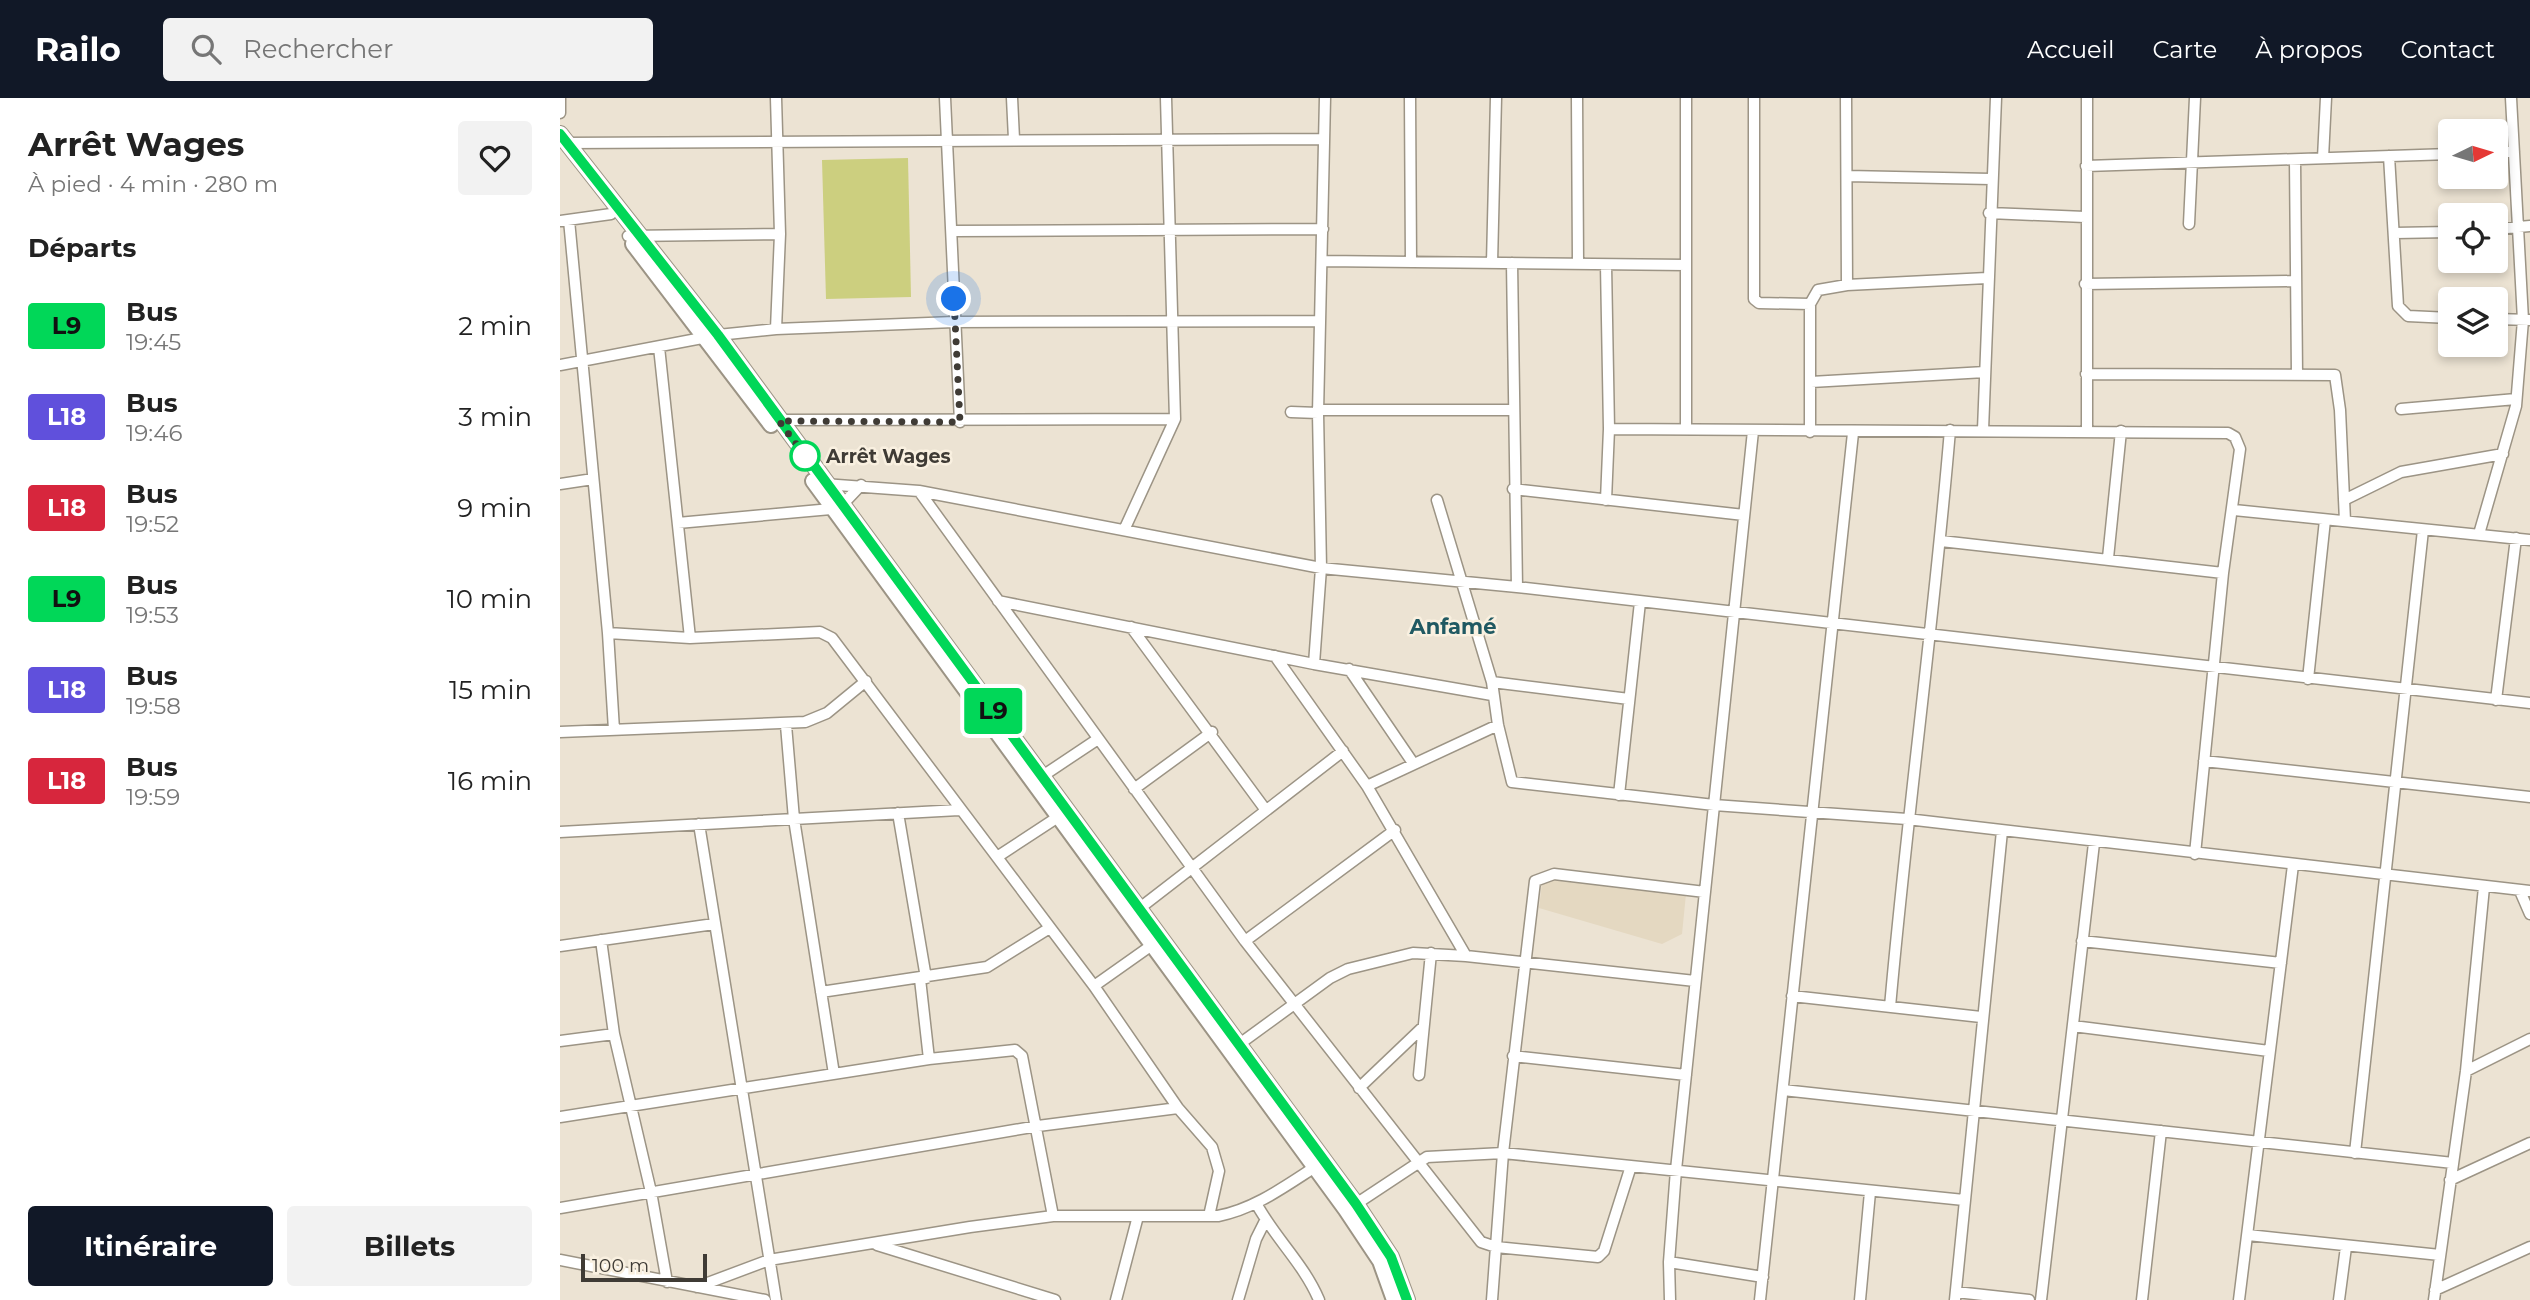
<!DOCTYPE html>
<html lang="fr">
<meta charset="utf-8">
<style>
body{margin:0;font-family:Montserrat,sans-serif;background:#f2f2f2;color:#222;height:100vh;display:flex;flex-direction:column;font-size:26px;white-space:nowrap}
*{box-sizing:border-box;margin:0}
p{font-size:23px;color:#767676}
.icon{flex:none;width:38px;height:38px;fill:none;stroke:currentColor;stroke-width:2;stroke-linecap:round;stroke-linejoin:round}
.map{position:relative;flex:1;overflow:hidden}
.details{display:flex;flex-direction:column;background:#fff;width:560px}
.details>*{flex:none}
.badge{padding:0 14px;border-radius:5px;font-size:24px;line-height:46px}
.needle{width:46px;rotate:85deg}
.fabs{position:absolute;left:1878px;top:21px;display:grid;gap:14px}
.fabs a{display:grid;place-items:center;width:70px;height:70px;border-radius:7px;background:#fff;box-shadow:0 4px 10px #0003;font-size:35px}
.scale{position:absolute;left:21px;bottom:18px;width:126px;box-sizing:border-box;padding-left:7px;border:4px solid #3f3b35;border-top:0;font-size:19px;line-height:24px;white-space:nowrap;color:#3f3b35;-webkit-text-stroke:5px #f9f0e0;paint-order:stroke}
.you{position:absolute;width:35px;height:35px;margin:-18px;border:5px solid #fff;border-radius:50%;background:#1a73e8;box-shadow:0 0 0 10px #1a73e833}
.map>.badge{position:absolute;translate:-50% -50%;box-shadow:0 0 0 4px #fff}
h2{padding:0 28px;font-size:26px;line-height:63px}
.round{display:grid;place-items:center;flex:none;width:74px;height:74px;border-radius:7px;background:#f2f2f2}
.head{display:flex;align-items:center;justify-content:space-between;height:119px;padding:0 28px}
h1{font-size:33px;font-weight:700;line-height:52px}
.cta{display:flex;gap:14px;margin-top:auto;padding:14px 28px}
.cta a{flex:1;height:80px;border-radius:7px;background:#111827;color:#fff;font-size:28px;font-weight:700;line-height:80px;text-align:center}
.cta a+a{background:#f2f2f2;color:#222}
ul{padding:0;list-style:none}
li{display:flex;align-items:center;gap:21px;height:91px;padding:0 28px}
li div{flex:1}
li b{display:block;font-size:26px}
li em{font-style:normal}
li .badge{min-width:77px;font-weight:700;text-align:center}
header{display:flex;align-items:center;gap:42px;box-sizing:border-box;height:98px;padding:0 35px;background:#111827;color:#fff}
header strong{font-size:33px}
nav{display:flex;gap:38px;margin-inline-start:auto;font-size:24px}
.search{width:490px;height:63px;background:#f2f2f2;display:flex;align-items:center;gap:18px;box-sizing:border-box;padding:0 24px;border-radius:7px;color:#767676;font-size:26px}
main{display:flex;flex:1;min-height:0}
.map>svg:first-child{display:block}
.built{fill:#e4d8c1}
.green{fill:#cccf7f}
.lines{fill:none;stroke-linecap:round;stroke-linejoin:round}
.street-casing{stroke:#9c9485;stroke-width:13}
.secondary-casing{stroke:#9c9485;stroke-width:18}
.street{stroke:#fff;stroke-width:10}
.secondary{stroke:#fff;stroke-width:14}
.line-casing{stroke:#fff;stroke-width:16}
.line{stroke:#01d758;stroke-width:10}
.walk{stroke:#3f3b35;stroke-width:7;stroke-dasharray:0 12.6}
.stop-dot{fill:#fff;stroke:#01d758;stroke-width:3.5}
.labels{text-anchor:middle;stroke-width:5;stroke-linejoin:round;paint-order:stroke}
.stop-label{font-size:19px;font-weight:bold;fill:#3f3b35;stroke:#f9f0e0;text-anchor:start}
.neighbourhood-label{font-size:21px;font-weight:bold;fill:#205962;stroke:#f9f0e0}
</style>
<header>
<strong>Railo</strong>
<div class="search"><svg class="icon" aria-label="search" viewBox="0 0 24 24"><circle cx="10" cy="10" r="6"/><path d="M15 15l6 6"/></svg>Rechercher</div>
<nav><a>Accueil</a><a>Carte</a><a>À propos</a><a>Contact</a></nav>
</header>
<main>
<section class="details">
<div class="head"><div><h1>Arrêt Wages</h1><p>À pied · 4 min · 280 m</p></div><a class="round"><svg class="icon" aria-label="heart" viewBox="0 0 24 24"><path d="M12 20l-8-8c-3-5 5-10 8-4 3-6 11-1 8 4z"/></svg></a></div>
<h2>Départs</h2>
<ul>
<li><span class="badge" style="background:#01d758;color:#111">L9</span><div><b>Bus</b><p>19:45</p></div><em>2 min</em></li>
<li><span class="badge" style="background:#6050dc;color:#fff">L18</span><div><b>Bus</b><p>19:46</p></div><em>3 min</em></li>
<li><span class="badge" style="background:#d7263d;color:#fff">L18</span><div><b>Bus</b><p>19:52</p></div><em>9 min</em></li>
<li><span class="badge" style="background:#01d758;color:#111">L9</span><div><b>Bus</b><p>19:53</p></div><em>10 min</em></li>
<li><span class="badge" style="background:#6050dc;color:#fff">L18</span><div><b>Bus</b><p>19:58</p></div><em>15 min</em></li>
<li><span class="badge" style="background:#d7263d;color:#fff">L18</span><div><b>Bus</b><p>19:59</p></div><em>16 min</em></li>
</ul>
<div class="cta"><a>Itinéraire</a><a>Billets</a></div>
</section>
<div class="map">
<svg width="1970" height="1202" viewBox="0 0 1970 1202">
<rect width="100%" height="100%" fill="#ece3d3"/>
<path class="built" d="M986 781 1126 796 1122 836 1102 846 979 810 982 785Z"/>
<path class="green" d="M348 60 351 199 266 201 262 62Z"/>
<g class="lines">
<defs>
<path id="street" d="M385 0 400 324
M452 0 454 41
M850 0 851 164
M1017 0 1018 165
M1126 0V331
M1194 0V201L1199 205 1250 206
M1286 0 1287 187
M0 15V0
M4 45 764 41
M1936 54H1954
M1829 58 1838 208 1848 218 1890 220
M1763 60 1766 0
M1735 62 1737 277
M1526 68 1890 56
M1287 78 1431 81
M1429 115 1525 119
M9 122 48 535 54 632
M0 123 51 116
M1629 126 1635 0
M1936 131 1970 128
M393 133 763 131
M1835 135 1890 134
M68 138 220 136
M763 163 1126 167
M932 165 936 0
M952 165 957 489
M1046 167 1049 331 1046 402
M1525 186 1736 183
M1936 221 1970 222
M216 231 220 136 216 0
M99 249 130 540
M0 267 158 237 216 231 394 224 759 223
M1526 276 1775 277 1780 312 1785 423
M1251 284 1425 274
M1841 311 1956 301
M758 312H952
M731 314 758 315
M217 322 615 321
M1049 331 1668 335 1675 339 1680 351 1663 475 1635 756
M1423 332 1436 0
M1527 332V0
M1250 334V206L1258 192 1287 187 1427 180
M0 386 33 381
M264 386 359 393 761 470 957 489 1970 605
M953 391 1184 417
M359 393 685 843 921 1144 936 1149 1038 1159 1044 1153 1071 1068
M877 402 932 584 938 627 952 684 1154 707 1347 721 1970 793
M1784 402 1841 374 1943 356
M1674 412 1970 442
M118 425 271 411 283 406 301 387
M565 430 615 321 606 0
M1919 436 1956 308 1963 222 1951 0
M1381 443 1663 475
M1548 460 1561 333
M438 503 754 566 932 597
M571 529 705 711
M48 535 130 540 260 534 272 540 534 888 618 1010 652 1049 659 1073 649 1118
M715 558 807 688 906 858
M754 566 761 470 758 315 765 0
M789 571 853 665
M1748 581 1765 422
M932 584 1069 601
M1936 602 1956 440
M226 627 234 721 274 976
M0 634 245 624 267 615 306 583
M1644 663 1970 699
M481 679 538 641
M807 688 938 627
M574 691 652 634
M1059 697 1080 504
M338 715 366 880
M139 726 216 1202
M0 734 399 712
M437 759 498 719
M1960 793 1970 816
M576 813 783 653
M41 842 54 936 91 1094 107 1184
M685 843 835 732
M1522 843 1721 865
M0 848 154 826
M360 881 369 961
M534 888 592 847
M261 894 427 869 488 831
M1232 898 1421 919
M1330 909C1347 716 1374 524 1390 332
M1513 928 1709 953
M0 943 54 936
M674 950 770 880 788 871 853 855 906 858 1135 883
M953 958 1126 977
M1906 973 1970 941
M859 977 871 855
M799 990 863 929
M1223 992 1893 1065
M0 1019 369 961 455 952 462 958 493 1118
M1795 1055 1863 432
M1890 1082 1970 1045
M696 1105C714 1139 744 1166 759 1202
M793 1108 867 1059 943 1055 1404 1102
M0 1110 478 1028 618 1010
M1688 1137 1880 1157
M317 1147 495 1202
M0 1162 205 1202
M1109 1164 1203 1179
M137 1189 209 1162 410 1129 493 1118H658C694 1111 724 1089 755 1069
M1875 1192 1970 1149
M1396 1194 1469 1202
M556 1202 578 1118
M678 1202 696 1141 705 1123
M932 1202 943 1055 975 783 994 776 1145 794
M1110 1202 1109 1164 1116 1072 1193 333
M1200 1202 1293 335
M1300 1202 1310 1094
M1395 1202 1442 733
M1481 1202 1534 745
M1582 1202 1601 1033
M1679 1202 1733 767
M1779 1202 1786 1149
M1874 1202 1906 973 1924 789"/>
<path id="secondary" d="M0 36 158 237 796 1106 831 1159 847 1202
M73 146 211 327
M253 383 786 1112 820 1163 834 1202"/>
</defs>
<use href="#street" class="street-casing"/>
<use href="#secondary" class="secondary-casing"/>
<use href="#street" class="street"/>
<use href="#secondary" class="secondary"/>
</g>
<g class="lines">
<defs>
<path id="line" d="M0 36 158 237 796 1106 831 1159 847 1202"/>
</defs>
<use href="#line" class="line-casing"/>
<use href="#line" class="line"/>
<path class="walk" d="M245 358 248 362 219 323 400 324 394 201"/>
</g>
<circle class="stop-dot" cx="245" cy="358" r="14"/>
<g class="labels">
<g class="stop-label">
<text x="266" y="365">Arrêt Wages</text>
</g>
<g class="neighbourhood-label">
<text x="893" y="536">Anfamé</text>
</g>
</g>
</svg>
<div class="fabs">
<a><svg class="needle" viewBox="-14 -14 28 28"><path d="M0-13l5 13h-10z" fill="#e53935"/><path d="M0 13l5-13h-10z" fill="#767676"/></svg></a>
<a><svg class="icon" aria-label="locate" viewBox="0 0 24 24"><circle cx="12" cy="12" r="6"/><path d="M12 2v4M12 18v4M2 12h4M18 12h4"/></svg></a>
<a><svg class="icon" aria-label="layers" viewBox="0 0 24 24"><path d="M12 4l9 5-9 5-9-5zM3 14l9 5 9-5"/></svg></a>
</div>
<div class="scale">100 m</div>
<div class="you" style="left:394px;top:201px"></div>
<b class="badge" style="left:433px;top:613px;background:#01d758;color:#111">L9</b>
</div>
</main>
